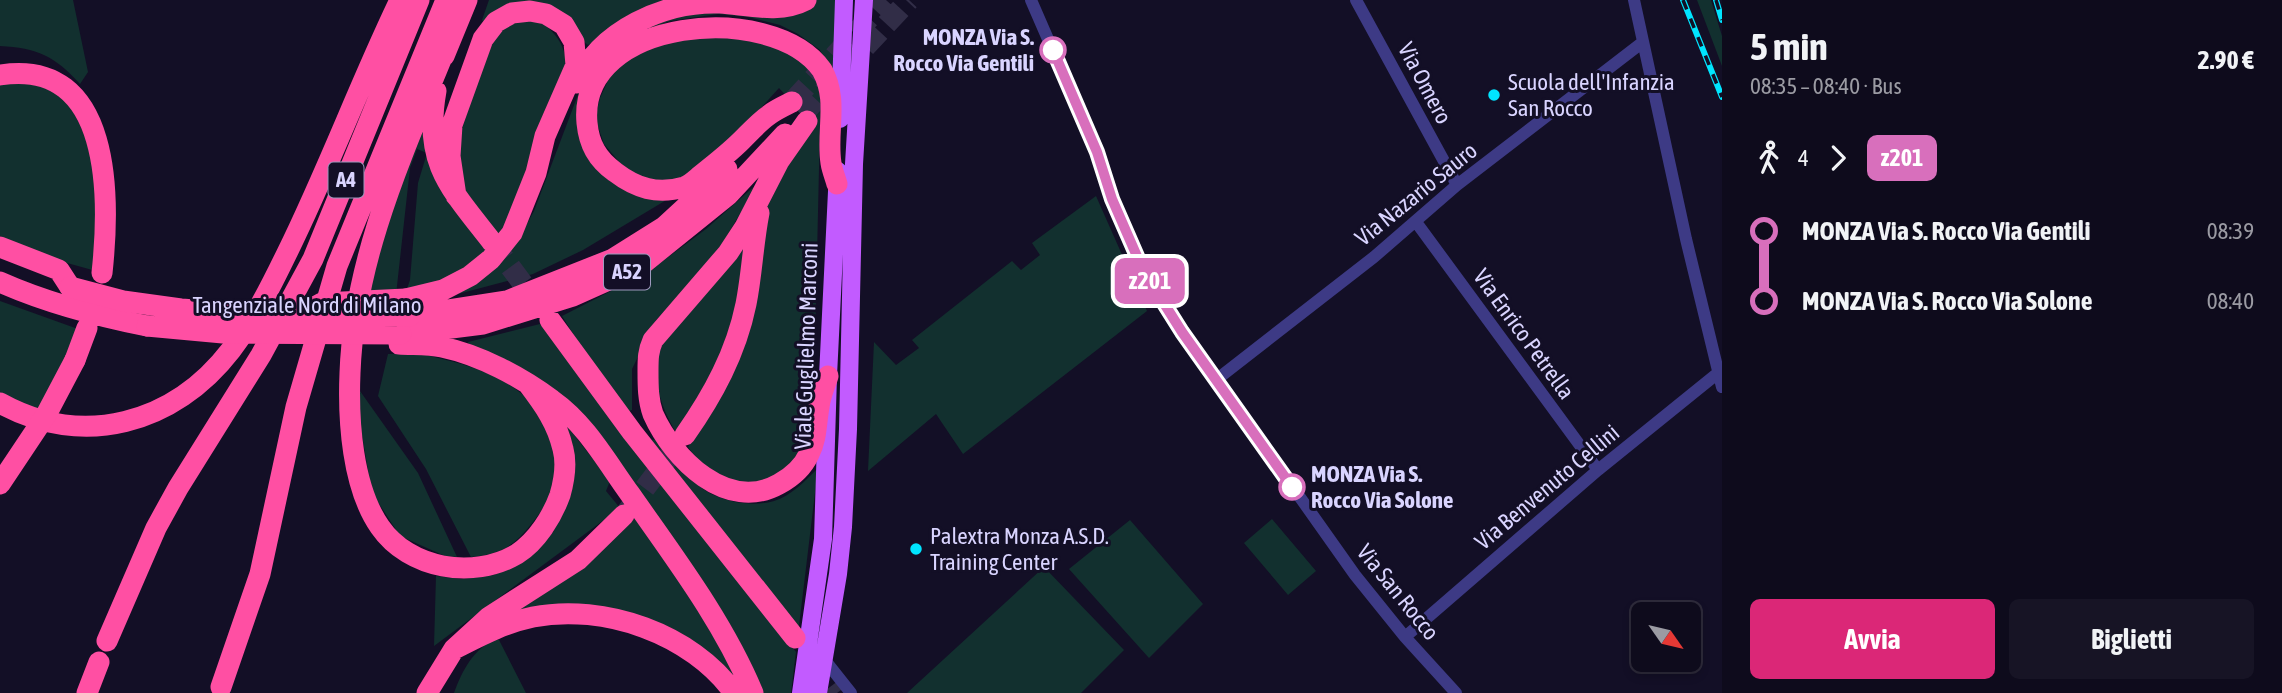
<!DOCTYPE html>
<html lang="it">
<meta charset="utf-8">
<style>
body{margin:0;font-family:"Asap Condensed",sans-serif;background:#171425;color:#f1f3f6;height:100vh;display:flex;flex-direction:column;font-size:26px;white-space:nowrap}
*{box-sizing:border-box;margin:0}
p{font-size:23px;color:#9b9ba3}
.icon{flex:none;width:38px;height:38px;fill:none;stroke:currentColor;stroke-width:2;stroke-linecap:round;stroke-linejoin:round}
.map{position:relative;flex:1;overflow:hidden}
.details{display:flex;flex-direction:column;background:#0e0b1c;width:560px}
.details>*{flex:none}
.badge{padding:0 14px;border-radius:10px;font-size:24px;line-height:46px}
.needle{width:46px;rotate:124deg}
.fabs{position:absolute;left:1631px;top:602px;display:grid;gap:14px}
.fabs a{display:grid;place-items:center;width:70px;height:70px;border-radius:10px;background:#0e0b1c;box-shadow:0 4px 10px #0003,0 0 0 2px #2e2b3b;font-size:35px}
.map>.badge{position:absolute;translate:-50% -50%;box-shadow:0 0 0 4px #fff}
.legs{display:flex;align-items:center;gap:10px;height:77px;padding:0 28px;font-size:23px}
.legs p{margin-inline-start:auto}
.headline{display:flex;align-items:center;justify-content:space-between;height:119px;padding:0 28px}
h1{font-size:38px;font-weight:700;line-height:52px}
.action{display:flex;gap:14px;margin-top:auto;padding:14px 28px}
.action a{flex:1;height:80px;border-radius:10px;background:#db2777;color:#fff;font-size:28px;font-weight:700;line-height:80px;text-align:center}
.action a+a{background:#171425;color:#f1f3f6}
ul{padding:0 28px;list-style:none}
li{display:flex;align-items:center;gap:24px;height:70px;font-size:26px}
li i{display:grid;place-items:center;width:10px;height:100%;margin:0 9px;background:currentColor}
li i::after{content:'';width:18px;height:18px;margin:-9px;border:5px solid;border-radius:50%;background:#0e0b1c}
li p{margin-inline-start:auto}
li:first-child i{background:linear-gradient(#0000 50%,currentColor 0)}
li:last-child i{background:linear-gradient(currentColor 50%,#0000 0)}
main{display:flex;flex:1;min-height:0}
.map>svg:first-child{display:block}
.green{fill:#12302f}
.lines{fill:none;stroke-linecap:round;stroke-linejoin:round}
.motorway-tunnel{stroke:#312d47;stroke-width:21;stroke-dasharray:21 10;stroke-linecap:butt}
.minor{stroke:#3d3a85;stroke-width:12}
.primary{stroke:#c25bff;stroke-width:18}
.motorway{stroke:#ff4fa3;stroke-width:21}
.rail-casing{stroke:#00e5ff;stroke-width:6}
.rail{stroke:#130f26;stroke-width:3.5;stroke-dasharray:10;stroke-linecap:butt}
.motorway-bridge{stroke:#ff4fa3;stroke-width:21}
.line-1-casing{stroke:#fff;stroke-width:16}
.line-1{stroke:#d86fbc;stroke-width:10}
.stop-1-dot{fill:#fff;stroke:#d86fbc;stroke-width:3.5}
.poi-dot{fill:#00e5ff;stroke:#130f26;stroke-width:2.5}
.labels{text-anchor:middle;stroke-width:6;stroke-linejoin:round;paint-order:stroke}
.shield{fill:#130f26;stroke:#9e99be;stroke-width:2}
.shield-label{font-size:21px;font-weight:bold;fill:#d9d4ff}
.stop-label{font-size:23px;font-weight:bold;fill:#d9d4ff;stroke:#130f26;text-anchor:end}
.poi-label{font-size:23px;fill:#d9d4ff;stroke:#130f26;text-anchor:start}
.street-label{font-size:23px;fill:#d9d4ff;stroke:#130f26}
</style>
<main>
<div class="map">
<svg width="1722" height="693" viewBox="0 0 1722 693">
<rect width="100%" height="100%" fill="#130f26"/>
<path class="green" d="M0 0H73L88 72 80 84C55 56 37 48 0 46Z
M489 0H678L652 6 588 45 581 40 559 14 485 23 482 20Z
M815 0H836L833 80 820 50 798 34 780 25 748 17 718 14 670 21 637 34 590 77V157L668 199 583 250 533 274 458 294 519 238 534 211 579 92 609 47 675 15Z
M1697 0H1711L1722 36V66Z
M540 20C559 37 563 43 568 68L499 243 464 189 457 145 480 71 492 40 504 28 518 21Z
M726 27 800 55 821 86 824 106 820 124 814 389C811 416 807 465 777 477 764 482 748 485 734 488L703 467 688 447 729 382 747 340 763 255V215L772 185 803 141 815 128 779 88 702 173 681 183 644 180 621 164 604 144 595 118 600 98 610 76 629 57 648 45Z
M16 79 64 94 95 154 96 271 49 258 0 236V83Z
M421 117 490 254 469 271 405 295 410 280 418 183 427 153 417 149 410 168 396 295H366Z
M758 183 724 241 704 269 656 320 632 369V410L623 413 562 316 648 272 706 229Z
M1096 196 1147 311 963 454 936 414 868 471 874 342 896 365 919 348 912 340 1012 261 1021 270 1040 255 1032 243Z
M744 249 738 305 717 362 677 434C662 410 651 380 659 351 668 325 721 273 740 250Z
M0 301 78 329 72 352 37 414 0 394Z
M540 324 796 652 791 693H762L617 458 470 348 468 342Z
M388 354C398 354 409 353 420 354 429 355 437 358 446 360 495 371 550 398 555 454 557 484 552 498 533 522 514 546 502 554 471 557L426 469 378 396Z
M360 391 418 473 457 557 445 556 400 536 372 493 359 418Z
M564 422 610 481 606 491 620 508 434 646 436 576 461 579 494 575 525 561 554 531Z
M658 439C671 454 683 471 697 484 715 501 751 508 774 501 791 496 806 480 818 468L799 626 793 627 651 440Z
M635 513 704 615 736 672 732 675C713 657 692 637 667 626 622 606 551 615 501 616Z
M1272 519 1316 571 1288 595 1244 543Z
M1130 520 1203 604 1149 658 1069 569Z
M1044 567 1124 650 1081 693H907Z
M496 639 499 640 526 693H454C462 671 473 649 496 639Z"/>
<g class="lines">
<path class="motorway-tunnel" d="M792 102 886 0
M802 115 909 0
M492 242 540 307
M626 513 670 455
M813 661 837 693"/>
<path class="minor" d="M1031 0 1097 152 1112 199 1131 242 1161 301 1355 575 1405 637 1456 693
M1356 0 1457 185
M1634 0 1686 239 1722 387
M1416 222 1598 470
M1216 380 1374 257 1457 185 1643 42
M1405 637 1598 470 1718 373
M824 659 851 693"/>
<path class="primary" d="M840 119 844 0
M801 693 823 539 828 376 838 171
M818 693 838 574 843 527 848 429 854 164 864 0"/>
<path class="motorway" d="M447 45C404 151 354 257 350 373 348 420 352 487 380 527 409 569 473 580 517 554 537 541 552 517 560 495 564 481 567 464 563 449 557 423 544 405 528 384
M444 56 467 0
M0 75C113 57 110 199 102 273
M577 83C600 30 665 1 720 3 748 5 780 14 806 0
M436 91C423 163 450 188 492 242
M792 102C784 106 775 110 769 115 759 122 750 132 742 140 729 153 715 164 701 175 696 179 690 185 684 187 657 195 636 188 615 172 597 159 589 144 587 123 577 17 773 0 822 70 839 100 826 131 831 163 832 170 835 177 837 184
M807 121 779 161 745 227 728 253 653 340C648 351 648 359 648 371 648 386 648 400 653 414 673 459 727 513 779 484 792 477 803 467 809 454 817 439 816 423 819 407 820 396 825 386 828 376
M0 247 59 270 70 287
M0 282C47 303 97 316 147 326
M406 299 443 290 470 276 491 259 512 233 536 173 545 136 576 65 574 42 564 25 546 14 530 11 512 13 496 22 483 39 452 125 450 156 456 196
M410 316 507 301 613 259 664 227 727 169
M550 320 632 432 795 638
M404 334 483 324 573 296 640 266 728 195 785 134
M399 344C413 345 428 344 442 347 480 355 521 377 552 400 586 424 606 461 630 494 674 557 723 621 753 693
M75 360 87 328
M0 403C83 449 174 424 231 350 254 320 271 286 287 253 328 170 360 83 400 0
M685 435C713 395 736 353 746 304 752 274 753 243 759 213
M107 641 156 528 178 488 261 355 313 259 419 0
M454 649C480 636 504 623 533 617 604 603 692 634 734 693
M221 687 260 574 296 407 337 266 446 0
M87 693 99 662
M427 693 454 649 489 617 578 560 624 515"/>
<defs>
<path id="rail" d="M1683 0 1722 97
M1716 0 1722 20"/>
</defs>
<use href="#rail" class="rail-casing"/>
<use href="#rail" class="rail"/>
<path class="motorway-bridge" d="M70 287 123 301 181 309 295 317 410 316
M313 308 322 303 406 299
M147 326 223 333 401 334
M0 484 46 415 75 360"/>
</g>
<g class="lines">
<defs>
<path id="line-1" d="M1053 50 1097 152 1112 199 1143 270 1182 332 1292 487"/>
</defs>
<use href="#line-1" class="line-1-casing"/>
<use href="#line-1" class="line-1"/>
</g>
<g class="stop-1-dot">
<circle cx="1053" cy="50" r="12"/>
<circle cx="1292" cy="487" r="12"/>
</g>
<g class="poi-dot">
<circle cx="1494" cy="95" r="7"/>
<circle cx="916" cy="549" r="7"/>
</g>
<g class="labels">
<g class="shield">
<rect x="328.5" y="162.5" width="35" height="35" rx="5"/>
<rect x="604" y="254.5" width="46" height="35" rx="5"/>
</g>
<g class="shield-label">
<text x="346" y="187">A4</text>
<text x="627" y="279">A52</text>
</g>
<g class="stop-label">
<text x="1034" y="45">MONZA Via S.<tspan x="1034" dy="26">Rocco Via Gentili</tspan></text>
<text x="1311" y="482" text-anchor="start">MONZA Via S.<tspan x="1311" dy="26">Rocco Via Solone</tspan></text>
</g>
<g class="poi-label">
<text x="1508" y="90">Scuola dell'Infanzia<tspan x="1508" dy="26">San Rocco</tspan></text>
<text x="930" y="544">Palextra Monza A.S.D.<tspan x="930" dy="26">Training Center</tspan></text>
</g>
<g class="street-label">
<text transform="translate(1425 83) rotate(62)" y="8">Via Omero</text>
<text transform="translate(1416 194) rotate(-39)" y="8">Via Nazario Sauro</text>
<text x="307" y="313">Tangenziale Nord di Milano</text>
<text transform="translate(1524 334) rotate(54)" y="8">Via Enrico Petrella</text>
<text transform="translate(806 346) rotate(-88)" y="8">Viale Guglielmo Marconi</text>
<text transform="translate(1547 487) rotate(-40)" y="8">Via Benvenuto Cellini</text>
<text transform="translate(1398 592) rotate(51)" y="8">Via San Rocco</text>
</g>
</g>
</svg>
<div class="fabs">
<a><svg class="needle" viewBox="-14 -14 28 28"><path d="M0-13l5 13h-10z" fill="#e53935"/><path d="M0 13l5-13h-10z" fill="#9b9ba3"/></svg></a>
</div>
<b class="badge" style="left:1150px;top:281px;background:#d86fbc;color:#fff">z201</b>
</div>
<section class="details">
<div class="headline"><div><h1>5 min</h1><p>08:35 – 08:40 · Bus</p></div><b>2.90 €</b></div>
<div class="legs"><svg class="icon" aria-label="walk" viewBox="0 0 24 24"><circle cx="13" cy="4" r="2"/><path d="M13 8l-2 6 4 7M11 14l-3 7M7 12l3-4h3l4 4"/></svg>4<svg class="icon" aria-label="forward" viewBox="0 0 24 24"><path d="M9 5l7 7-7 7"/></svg><b class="badge" style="background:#d86fbc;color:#fff">z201</b></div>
<ul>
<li><i style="color:#d86fbc"></i><b>MONZA Via S. Rocco Via Gentili</b><p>08:39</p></li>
<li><i style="color:#d86fbc"></i><b>MONZA Via S. Rocco Via Solone</b><p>08:40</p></li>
</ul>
<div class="action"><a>Avvia</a><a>Biglietti</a></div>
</section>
</main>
